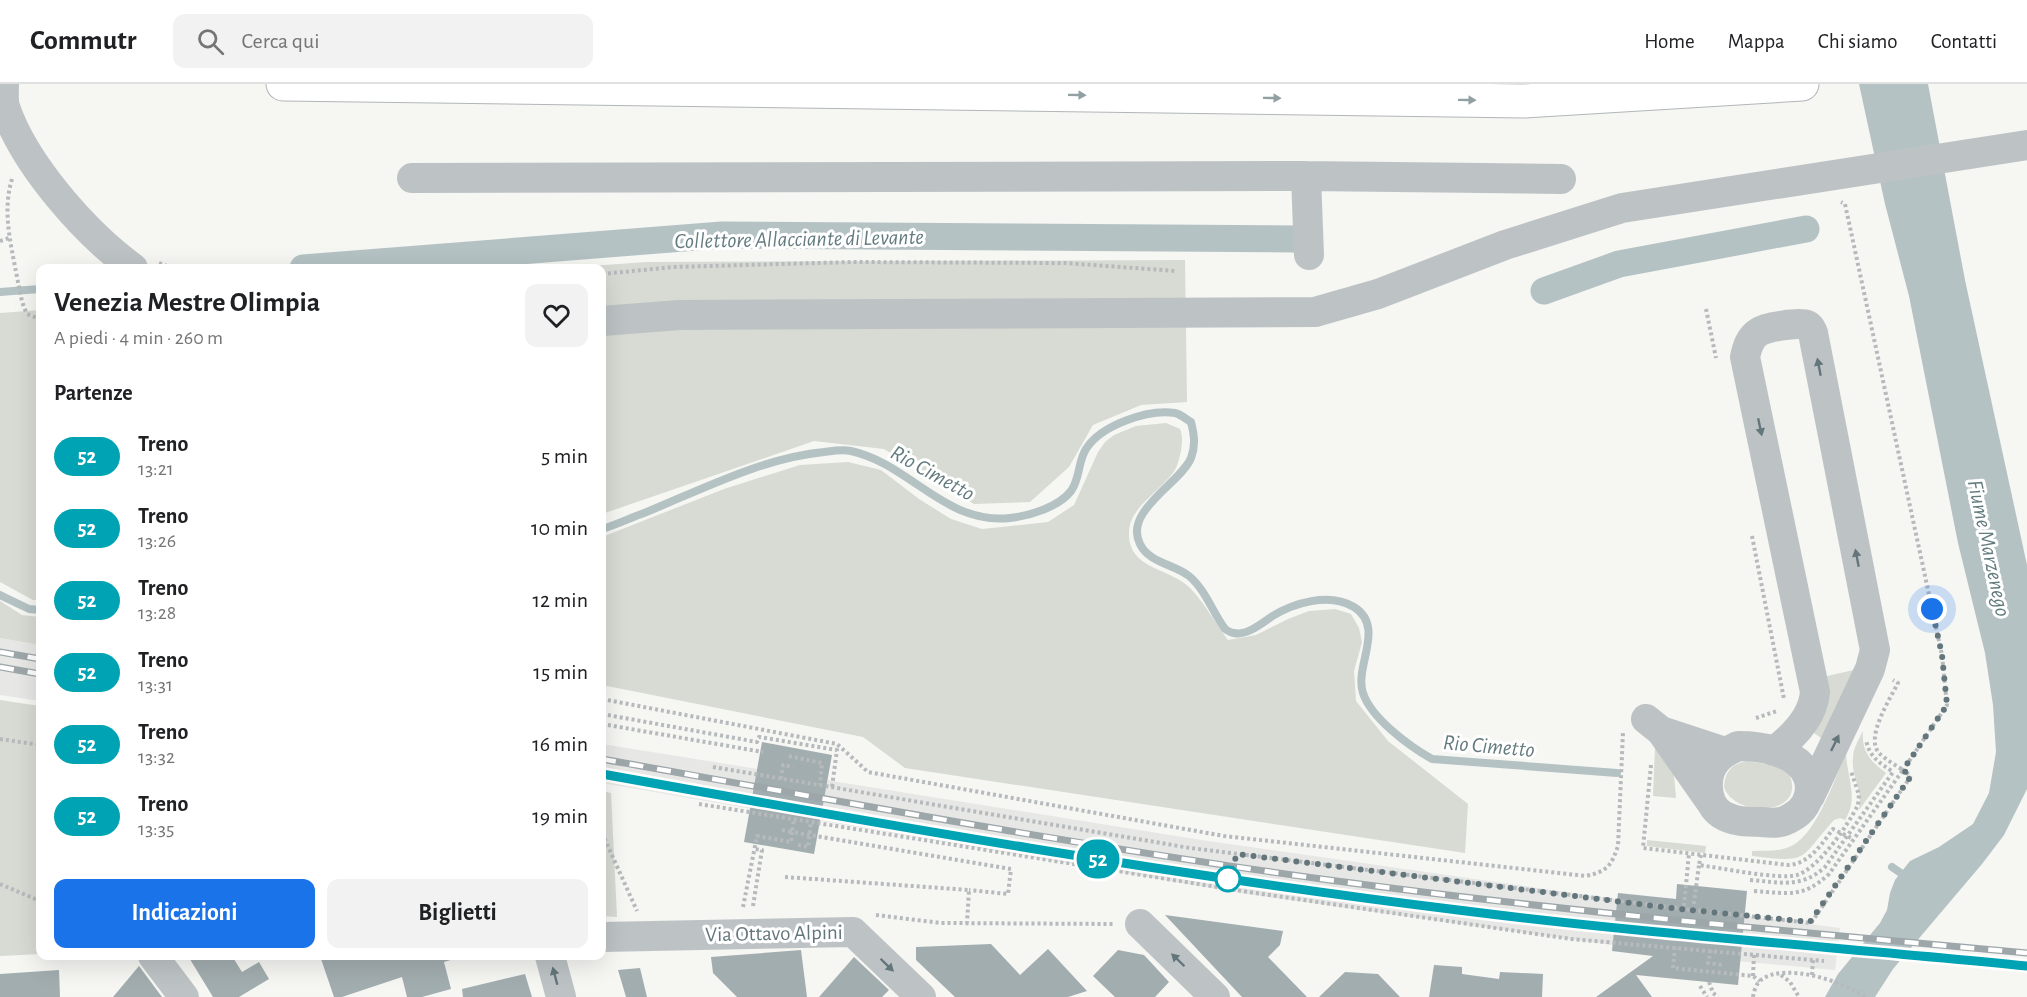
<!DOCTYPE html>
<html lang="it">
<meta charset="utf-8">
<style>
body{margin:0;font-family:"Alegreya Sans",sans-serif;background:#f2f2f2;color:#202124;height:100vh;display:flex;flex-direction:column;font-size:22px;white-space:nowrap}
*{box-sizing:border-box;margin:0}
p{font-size:20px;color:#757577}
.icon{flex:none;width:33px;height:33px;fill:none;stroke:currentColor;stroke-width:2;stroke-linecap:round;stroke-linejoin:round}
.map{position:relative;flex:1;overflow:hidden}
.side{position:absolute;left:36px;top:180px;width:570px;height:696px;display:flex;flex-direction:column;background:#fff;border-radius:12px;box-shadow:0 6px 24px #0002}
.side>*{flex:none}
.badge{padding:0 12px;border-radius:20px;font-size:21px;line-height:39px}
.you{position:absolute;width:30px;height:30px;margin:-15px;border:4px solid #fff;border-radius:50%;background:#1a73e8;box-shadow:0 0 0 9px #1a73e833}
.map>.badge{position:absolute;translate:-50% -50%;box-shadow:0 0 0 3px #fff}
h2{padding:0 18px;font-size:22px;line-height:54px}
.round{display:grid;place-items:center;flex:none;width:63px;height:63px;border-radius:12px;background:#f2f2f2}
.head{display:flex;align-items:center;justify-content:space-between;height:102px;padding:0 18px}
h1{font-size:28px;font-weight:600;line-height:45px}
.cta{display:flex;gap:12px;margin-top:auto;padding:12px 18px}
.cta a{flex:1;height:69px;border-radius:12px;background:#1a73e8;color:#fff;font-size:24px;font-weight:600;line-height:69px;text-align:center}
.cta a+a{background:#f2f2f2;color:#202124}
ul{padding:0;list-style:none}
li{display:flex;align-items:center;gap:18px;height:72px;padding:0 18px}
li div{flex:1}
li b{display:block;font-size:22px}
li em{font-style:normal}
li .badge{min-width:66px;font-weight:700;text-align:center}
header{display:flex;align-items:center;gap:36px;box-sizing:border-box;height:84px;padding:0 30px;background:#fff;border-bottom:2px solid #e0e0e0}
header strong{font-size:28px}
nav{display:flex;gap:33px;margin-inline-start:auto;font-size:21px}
.search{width:420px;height:54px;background:#f2f2f2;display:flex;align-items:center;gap:15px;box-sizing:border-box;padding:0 21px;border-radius:12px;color:#757577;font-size:22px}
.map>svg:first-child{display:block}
.built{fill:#e7e7e6}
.green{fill:#d7dbd3}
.water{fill:#b4c2c4}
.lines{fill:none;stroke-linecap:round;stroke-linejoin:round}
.stream{stroke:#b4c2c4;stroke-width:8}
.canal{stroke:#b4c2c4;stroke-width:27}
.building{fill:#a2adb0}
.highway-casing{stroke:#b1b6b8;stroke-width:35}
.path{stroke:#b6babc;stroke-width:4;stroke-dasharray:3 3;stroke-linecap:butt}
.minor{stroke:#bdc3c5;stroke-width:30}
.highway{stroke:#fff;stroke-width:33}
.rail-casing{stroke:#9da6a9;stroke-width:7}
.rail{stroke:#fff;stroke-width:4.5;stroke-dasharray:14;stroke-linecap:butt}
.oneway{fill:#929fa3}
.oneway2{fill:#63767c}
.line-casing{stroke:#fff;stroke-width:14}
.line{stroke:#00a3b4;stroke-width:9}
.walk{stroke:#63767c;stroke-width:6;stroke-dasharray:0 10.8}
.stop-dot{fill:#fff;stroke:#00a3b4;stroke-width:3}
.labels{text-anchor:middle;stroke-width:6;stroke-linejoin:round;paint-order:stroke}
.street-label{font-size:21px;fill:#63767c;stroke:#fff}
.water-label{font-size:22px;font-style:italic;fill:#637b7e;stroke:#fff}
</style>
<header>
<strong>Commutr</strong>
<div class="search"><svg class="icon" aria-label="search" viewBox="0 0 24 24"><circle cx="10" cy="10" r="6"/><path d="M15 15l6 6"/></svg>Cerca qui</div>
<nav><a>Home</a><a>Mappa</a><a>Chi siamo</a><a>Contatti</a></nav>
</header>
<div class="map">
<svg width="2027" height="913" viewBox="0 0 2027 913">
<rect width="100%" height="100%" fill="#f6f6f3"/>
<path class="built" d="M0 554 40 561V617L0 611Z
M602 660 1201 756 1644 819 1670 821 1840 844 1835 886 1673 871 1627 863 1246 810 602 699Z"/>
<path class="green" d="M1185 176 1187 318 1141 321 1093 341 1069 383 1030 418 974 420 884 365 814 357 602 430V184H561L647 178Z
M40 226V516H33L0 498V229Z
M1166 339 1180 345C1183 352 1182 359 1181 367 1180 372 1178 379 1176 384 1163 407 1128 422 1129 450 1129 486 1171 484 1190 504 1204 518 1215 539 1228 556L1256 551 1288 535 1309 527 1335 525 1351 530 1359 544 1362 558 1354 587 1356 617 1388 657 1468 720 1465 769 905 684 863 653 602 601V453L724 405 800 381 848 378 881 386 919 415 951 435 982 445 1048 438 1074 421 1098 368 1105 358 1114 351 1136 342Z
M0 517 22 531 40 533V561L0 554Z
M1858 585 1824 656 1811 647 1823 593Z
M0 616 40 622V870L0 872Z
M1863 647C1861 667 1871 678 1886 689L1859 726C1863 703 1851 693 1853 674 1853 664 1859 655 1863 647Z
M1655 663 1674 691 1676 714 1653 712Z
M1846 669C1847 694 1859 714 1845 736L1840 734 1834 736C1798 776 1810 779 1752 772V767C1764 766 1778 768 1789 763 1816 753 1834 696 1846 669Z
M1747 677 1777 682 1789 690C1808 732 1735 735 1724 703 1725 687 1732 680 1747 677Z
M602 707 611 709 617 833 602 832Z
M1647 756 1706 762 1705 769 1647 762Z"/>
<path class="water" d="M1859 0H1928L1965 196 2027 481V705L2004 751 1982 780 1893 885 1875 913H1825L1838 890 1880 839 1887 826 1890 809 1895 796 1910 777 1939 763 1973 740 1989 709 1996 668 1993 621 1985 569 1958 459 1909 212 1885 120Z"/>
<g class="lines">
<path class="stream" d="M0 208 40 205
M602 445C616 441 630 434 644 429 701 406 762 374 824 368 832 367 842 365 851 367 910 380 945 441 1010 434 1029 432 1059 423 1071 407 1080 395 1078 377 1086 365 1101 341 1148 325 1175 329 1180 330 1186 335 1191 338 1194 350 1196 361 1191 374 1181 399 1123 427 1140 460 1149 479 1174 480 1189 492 1205 505 1213 529 1225 545 1228 547 1231 549 1234 549 1246 552 1261 540 1271 533 1293 519 1329 508 1354 523 1386 543 1354 582 1363 609 1371 634 1409 662 1432 675L1617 689
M0 511 29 525 40 526
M1892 783 1908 794"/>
<path class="canal" d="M303 184 722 151 1296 155
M1544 207 1619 180 1806 145"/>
</g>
<path class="building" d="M762 658 832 671 814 770 744 758Z
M1677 800 1747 807 1738 901 1636 891 1652 913H1596L1653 872 1612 867 1618 809 1676 815Z
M1165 831 1283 847 1280 861 1268 873 1307 913H1242Z
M991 860 1020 891 1048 865 1087 907 1068 913H955L916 876V863Z
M801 866 807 913H737L713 889 711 873Z
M1118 866 1144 871 1169 898 1155 913H1115L1093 892Z
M188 872H232L242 888 259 878 269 895 239 913H213Z
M320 872H454V875L444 878 451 905 422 913H407L402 893 342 913H334Z
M854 873 889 906 882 913H819Z
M1434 881 1462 883V890L1499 895 1500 888 1543 890 1542 913H1429Z
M139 882 162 913H113Z
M640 884 647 913H626L618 886Z
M59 886 60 913H0V890Z
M1345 888 1378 890 1400 913H1319Z
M525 890 532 913H463L462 905Z"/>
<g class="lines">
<defs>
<path id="highway" d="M283 0 1524 17 1802 0"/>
</defs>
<use href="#highway" class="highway-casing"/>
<path class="path" d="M12 95C2 127 11 161 17 193 20 207 21 218 27 230L40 235
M0 157 9 154
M159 179 172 184
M602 190 674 183 853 178 1065 179 1176 187
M1706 225 1716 274
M1752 452 1784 615
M602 615 837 660 868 688 1224 752 1586 792C1608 787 1611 782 1618 762L1623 648
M602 630 757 658 759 653 837 666 832 703
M1756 634 1777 627
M602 640 763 668
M0 655 40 661
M789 672 822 679 820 701
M1651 681 1643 764 1788 781C1809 780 1821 761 1833 745L1853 755
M713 683 1190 764 1693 826 1811 839 1911 692 1903 686 1947 621 1942 571 1845 120 1841 118
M781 695 783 681 793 683
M699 720 1242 807 1571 855 1824 877
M782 746 792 748 794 735
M602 749 637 827
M798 761 808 763 811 738
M1701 771 1699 781C1721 784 1779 796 1797 791 1819 784 1848 741 1858 721L1859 711 1851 687
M785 793 969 806 967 839
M1750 796C1779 798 1801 805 1825 783L1893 688C1879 678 1870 674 1866 656
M0 800 40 817
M1754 807C1788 809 1802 815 1829 790L1903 686C1895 681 1885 675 1879 669 1865 653 1890 615 1898 599L1893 596
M753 822 762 766 755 765
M1684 822 1689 769
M743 823 757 752 791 758 792 748 1011 785 1008 810 969 806
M1693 826 1699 781
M876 831 941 839 1114 840
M1675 863 1673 884 1753 892 1760 897
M1711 866 1708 879 1723 881
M1781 891 1790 898 1799 913
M1812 891 1813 876
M1753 892 1754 871
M1709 898 1713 909 1718 913
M1700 902 1707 913
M1753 913C1754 907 1756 900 1761 896 1784 878 1843 897 1865 913"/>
<path class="minor" d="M4 0C4 7 3 16 5 23 24 80 85 149 133 184
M1306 92 1309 171
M412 94 1306 92 1561 95
M602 237 679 231 1315 228 1378 210 1505 161 1622 124 2027 61
M1646 635 1661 647 1712 720
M1661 647 1725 668
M1738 662C1766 662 1808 670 1810 703 1810 716 1803 727 1792 733 1782 740 1772 739 1761 738 1748 738 1733 738 1721 730 1705 719 1704 691 1716 677 1722 669 1730 666 1738 662Z
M1774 667C1793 653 1813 633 1815 608L1745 273C1747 264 1750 253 1759 248 1765 243 1800 238 1807 241 1811 243 1811 245 1813 249L1875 566 1870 585 1810 712
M1140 840 1215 913
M602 853 853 848 921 913
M153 872 184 913
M550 872 561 913"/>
<use href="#highway" class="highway"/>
<defs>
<path id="rail" d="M0 568 40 575
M0 583 40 590
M602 675C843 718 1086 763 1329 796 1561 827 1794 848 2027 869
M602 690C843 733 1086 777 1329 810 1561 841 1794 860 2027 882"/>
</defs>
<use href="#rail" class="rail-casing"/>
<use href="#rail" class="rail"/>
</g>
<defs><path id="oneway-solid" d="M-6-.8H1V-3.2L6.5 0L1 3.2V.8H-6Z" transform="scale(1.5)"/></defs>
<g class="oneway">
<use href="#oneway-solid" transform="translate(1077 11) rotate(1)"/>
<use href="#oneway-solid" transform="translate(1272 14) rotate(1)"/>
<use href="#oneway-solid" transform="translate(1467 16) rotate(1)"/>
</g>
<g class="oneway2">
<use href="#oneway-solid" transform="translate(1819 283) rotate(-101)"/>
<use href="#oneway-solid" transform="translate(1760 343) rotate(78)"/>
<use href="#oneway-solid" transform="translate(1857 474) rotate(-101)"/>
<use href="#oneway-solid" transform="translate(1835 659) rotate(-64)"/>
<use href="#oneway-solid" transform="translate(1178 876) rotate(-136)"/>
<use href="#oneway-solid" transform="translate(887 881) rotate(44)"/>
<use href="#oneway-solid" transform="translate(555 892) rotate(-105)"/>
</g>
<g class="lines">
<defs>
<path id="line" d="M602 690C886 741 1171 791 1458 826 1647 850 1837 863 2027 882"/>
</defs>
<use href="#line" class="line-casing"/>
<use href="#line" class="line"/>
<path class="walk" d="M1228 795 1237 770 1671 824 1810 838 1911 692 1903 686 1947 621 1942 571 1932 525"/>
</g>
<circle class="stop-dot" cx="1228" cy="795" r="12"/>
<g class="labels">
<g class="street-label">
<text transform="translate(774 849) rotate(-1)" y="7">Via Ottavo Alpini</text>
</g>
<g class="water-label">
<text transform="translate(799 154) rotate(-1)" y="8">Collettore Allacciante di Levante</text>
<text transform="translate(933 388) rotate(29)" y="8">Rio Cimetto</text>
<text transform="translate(1990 464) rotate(78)" y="8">Fiume Marzenego</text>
<text transform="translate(1489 661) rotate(5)" y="8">Rio Cimetto</text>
</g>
</g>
</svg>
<div class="you" style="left:1932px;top:525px"></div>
<b class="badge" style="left:1098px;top:775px;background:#00a3b4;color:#fff">52</b>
<section class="side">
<div class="head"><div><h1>Venezia Mestre Olimpia</h1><p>A piedi · 4 min · 260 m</p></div><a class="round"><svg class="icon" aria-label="heart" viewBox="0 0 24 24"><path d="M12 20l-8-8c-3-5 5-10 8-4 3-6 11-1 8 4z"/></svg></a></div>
<h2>Partenze</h2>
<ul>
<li><span class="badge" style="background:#00a3b4;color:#fff">52</span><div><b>Treno</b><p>13:21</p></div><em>5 min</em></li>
<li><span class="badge" style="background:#00a3b4;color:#fff">52</span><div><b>Treno</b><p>13:26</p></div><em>10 min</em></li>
<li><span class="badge" style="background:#00a3b4;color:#fff">52</span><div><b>Treno</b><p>13:28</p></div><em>12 min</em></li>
<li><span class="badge" style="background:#00a3b4;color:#fff">52</span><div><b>Treno</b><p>13:31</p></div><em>15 min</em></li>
<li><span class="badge" style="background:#00a3b4;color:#fff">52</span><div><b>Treno</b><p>13:32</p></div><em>16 min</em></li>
<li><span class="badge" style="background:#00a3b4;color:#fff">52</span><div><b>Treno</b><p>13:35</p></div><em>19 min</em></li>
</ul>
<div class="cta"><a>Indicazioni</a><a>Biglietti</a></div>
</section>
</div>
